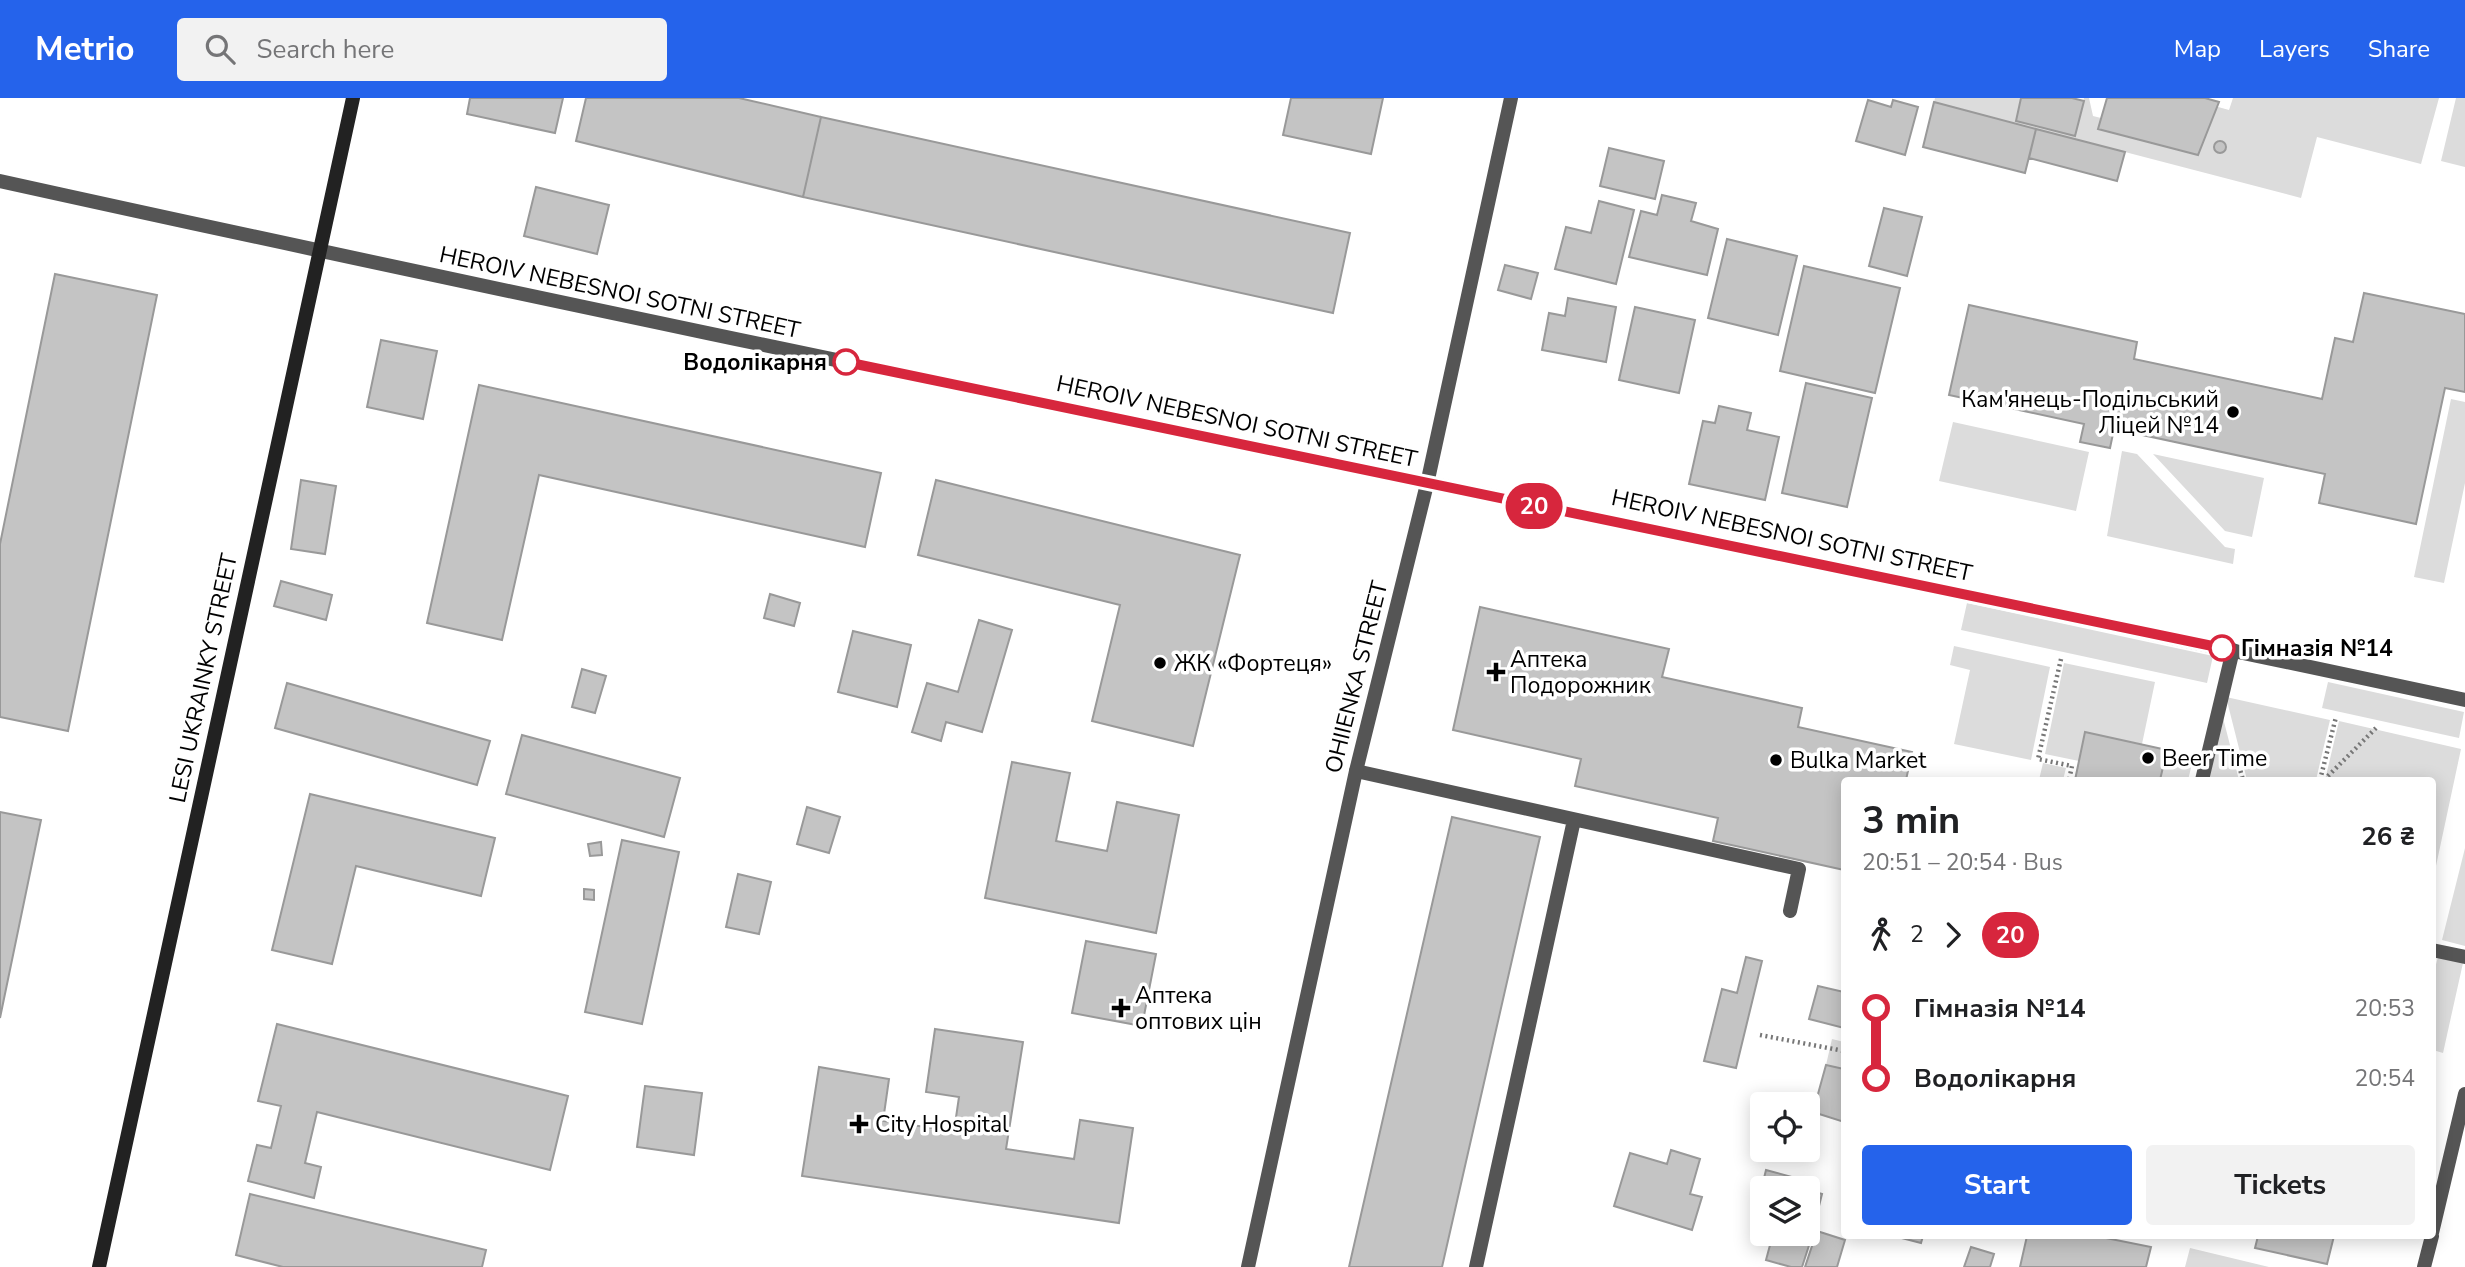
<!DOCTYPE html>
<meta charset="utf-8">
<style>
body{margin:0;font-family:"Nunito Sans",sans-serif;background:#f2f2f2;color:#202124;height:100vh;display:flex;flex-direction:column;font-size:26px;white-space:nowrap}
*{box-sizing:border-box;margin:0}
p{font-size:23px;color:#757577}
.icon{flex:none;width:38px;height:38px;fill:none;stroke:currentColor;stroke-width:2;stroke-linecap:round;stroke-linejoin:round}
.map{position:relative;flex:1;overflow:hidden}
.panel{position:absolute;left:1841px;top:679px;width:595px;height:462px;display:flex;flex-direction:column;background:#fff;border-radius:7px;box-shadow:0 4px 18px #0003}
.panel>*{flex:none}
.badge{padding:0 14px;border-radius:23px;font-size:24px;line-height:46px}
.fabs{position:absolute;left:1750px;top:994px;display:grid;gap:14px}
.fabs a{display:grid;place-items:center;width:70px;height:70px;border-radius:7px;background:#fff;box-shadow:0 4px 18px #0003;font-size:35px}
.map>.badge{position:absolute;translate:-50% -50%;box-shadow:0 0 0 4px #fff}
.legs{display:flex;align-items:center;gap:10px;height:77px;padding:0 21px;font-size:23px}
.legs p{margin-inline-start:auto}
.overview{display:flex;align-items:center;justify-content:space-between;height:119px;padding:0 21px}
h1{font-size:38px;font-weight:700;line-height:52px}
.cta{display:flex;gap:14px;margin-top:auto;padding:14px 21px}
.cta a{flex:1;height:80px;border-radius:7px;background:#2563eb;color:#fff;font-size:28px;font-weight:700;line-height:80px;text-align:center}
.cta a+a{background:#f2f2f2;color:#202124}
ul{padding:0 21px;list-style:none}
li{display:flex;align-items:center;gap:24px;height:70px;font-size:26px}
li i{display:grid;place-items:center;width:10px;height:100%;margin:0 9px;background:currentColor}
li i::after{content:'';width:18px;height:18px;margin:-9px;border:5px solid;border-radius:50%;background:#fff}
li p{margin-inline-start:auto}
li:first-child i{background:linear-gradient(#0000 50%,currentColor 0)}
li:last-child i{background:linear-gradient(currentColor 50%,#0000 0)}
header{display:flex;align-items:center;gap:42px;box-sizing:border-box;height:98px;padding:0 35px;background:#2563eb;color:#fff}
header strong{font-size:33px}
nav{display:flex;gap:38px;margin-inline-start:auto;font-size:24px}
.search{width:490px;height:63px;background:#f2f2f2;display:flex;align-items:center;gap:18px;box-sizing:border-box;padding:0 24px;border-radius:7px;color:#757577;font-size:26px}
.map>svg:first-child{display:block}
.green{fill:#dcdcdc}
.building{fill:#c4c4c4;stroke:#999;stroke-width:2}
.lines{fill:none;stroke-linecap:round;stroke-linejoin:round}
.path{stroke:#777;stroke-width:4.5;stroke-dasharray:2 3.5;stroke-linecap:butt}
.lane{stroke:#555;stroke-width:14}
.street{stroke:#555;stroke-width:14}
.secondary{stroke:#222;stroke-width:14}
.line-1-casing{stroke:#fff;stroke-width:16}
.line-1{stroke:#d7263d;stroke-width:10}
.stop-1-dot{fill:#fff;stroke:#d7263d;stroke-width:3.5}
.poi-dot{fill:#000;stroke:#fff;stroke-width:2.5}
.labels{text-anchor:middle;stroke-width:7;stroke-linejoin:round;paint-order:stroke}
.street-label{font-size:23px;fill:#000;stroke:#fff}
.stop-label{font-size:23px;font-weight:bold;fill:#000;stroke:#fff;text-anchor:end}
.poi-label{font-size:23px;fill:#000;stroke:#fff;text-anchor:start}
</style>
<header>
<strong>Metrio</strong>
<div class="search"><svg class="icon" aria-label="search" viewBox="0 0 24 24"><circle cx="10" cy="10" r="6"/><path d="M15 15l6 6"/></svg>Search here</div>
<nav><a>Map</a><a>Layers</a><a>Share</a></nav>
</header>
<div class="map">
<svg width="2465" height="1169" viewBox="0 0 2465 1169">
<rect width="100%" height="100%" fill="#fff"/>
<path class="green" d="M1935 0H2021L2016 23 2075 38 2084 0H2089L2093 18 2101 20 2099 31 2198 57 2211 7 2229 12 2233 0H2439L2421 66 2317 39 2301 100 1934 4Z
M2456 0H2465V69L2441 63Z
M2451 301 2465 304V385L2444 485 2414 479Z
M1953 324 2089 354 2076 413 1939 383Z
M2122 353 2137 356 2225 449 2235 451 2233 466 2107 438Z
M2153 356 2264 380 2252 439 2225 433Z
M1967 505 2213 558 2207 585 1961 532Z
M1954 548 2050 569 2031 662 1954 646 1970 572 1950 567Z
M2064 565 2155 584 2142 646 2085 634 2079 663 2045 656Z
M2328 584 2464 614 2459 640 2322 610Z
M2226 599 2330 622 2316 682H2247Z
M2221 612 2239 682H2204Z
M2339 623 2461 651 2433 782 2432 682H2325Z
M2167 652 2194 658 2188 682H2160Z
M2043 665 2066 670 2063 682H2039Z
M2465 750V848L2442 842Z
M2438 859 2463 865 2443 955 2433 952 2432 881Z
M1832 941 1844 944V971L1826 967Z
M2190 1150 2269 1169H2185Z"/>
<path class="building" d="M470 0H563L555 35 467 16Z
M586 0H739L821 19 803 99 576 43Z
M1291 0H1383L1371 56 1283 37Z
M2021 0H2072L2084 3 2075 38 2016 23Z
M2107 0H2205L2219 4 2198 57 2098 31Z
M1868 2 1891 9 1893 2 1918 9 1905 57 1856 43Z
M1934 4 2036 31 2025 75 1923 49Z
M821 19 1350 135 1333 215 803 99Z
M2036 31 2125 54 2117 83 2029 60Z
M2214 49a6 6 0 1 1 12 0a6 6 0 1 1-12 0Z
M1609 50 1664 63 1655 101 1600 88Z
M536 89 609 107 597 156 524 138Z
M1662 97 1696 105 1691 123 1718 131 1707 177 1629 159 1641 113 1657 117Z
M1599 103 1634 112 1616 186 1555 171 1566 129 1591 135Z
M1884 110 1922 119 1907 178 1869 168Z
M1727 141 1797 158 1778 237 1708 220Z
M1505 167 1538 175 1531 201 1498 192Z
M1804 168 1900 190 1875 295 1780 273Z
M55 176 157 197 68 633 0 619V446Z
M2364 195 2465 216V294L2445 290 2416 426 2319 405 2325 376 2114 331 2110 350 2080 344 2084 326 1949 297 1969 207 2137 244 2134 261 2322 301 2335 240 2353 244Z
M1568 200 1616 209 1606 264 1542 252 1549 215 1565 218Z
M1635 209 1695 222 1679 295 1619 282Z
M381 242 437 253 423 321 367 309Z
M1806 285 1872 300 1847 409 1782 395Z
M479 287 881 375 865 449 539 377 502 542 427 525Z
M1719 308 1751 315 1747 332 1779 339 1765 402 1689 386 1703 323 1715 325Z
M301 382 336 388 325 456 291 451Z
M936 382 1240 457 1193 648 1092 623 1120 507 918 457Z
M281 483 332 497 326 522 274 508Z
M770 496 800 505 794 528 764 520Z
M1480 509 1669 551 1662 579 1802 610 1798 629 1912 654 1906 682H1844V772L1713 743 1718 720 1575 688 1581 661 1453 632Z
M979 522 1012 532 982 634 946 624 941 643 912 634 927 585 958 594Z
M853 533 911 547 897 609 838 594Z
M582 571 606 578 595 615 572 609Z
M287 585 490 643 477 687 275 630Z
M2085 634 2167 652 2160 682H2075Z
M522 637 680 680 664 739 506 696Z
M1012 664 1070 675 1056 743 1107 753 1117 704 1179 717 1156 835 985 800Z
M310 696 495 740 481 798 356 768 332 866 272 852Z
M807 709 840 719 829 755 797 746Z
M0 714 41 722 0 920Z
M1452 719 1540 739 1442 1169H1349Z
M622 742 679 754 642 926 585 914Z
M601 744 602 757 590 758 588 746Z
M738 776 771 784 759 836 726 829Z
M584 791 594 792V802L584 801Z
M1086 843 1156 856 1142 928 1072 915Z
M1746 859 1762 863 1736 970 1704 963 1722 891 1737 895Z
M1818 888 1844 894V930L1809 921Z
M277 926 568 998 550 1072 317 1014 305 1065 321 1069 314 1100 248 1083 257 1047 271 1050 281 1008 258 1003Z
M935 931 1023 944 1006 1051 1074 1061 1080 1022 1133 1030 1119 1125 802 1078 819 969 889 981 883 1023 954 1033 959 999 926 994Z
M1826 967 1844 971V1024L1813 1014Z
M645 988 702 995 694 1057 637 1049Z
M1671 1052 1700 1061 1690 1096 1702 1099 1692 1132 1614 1108 1630 1055 1667 1066Z
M1766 1072 1799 1081 1797 1090H1799H1762V1119L1755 1117Z
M1808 1092 1822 1096 1813 1132 1808 1131Z
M250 1096 486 1152 482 1169H283L236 1157Z
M1817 1133 1845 1142 1837 1169H1805Z
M1808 1134 1813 1135 1802 1169H1791L1766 1162 1773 1136H1808Z
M1894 1138H1923L1921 1145Z
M2027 1138H2096L2151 1149 2146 1169H2020Z
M2258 1138H2334L2327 1166 2255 1150Z
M1971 1149 1994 1156 1990 1169H1964Z"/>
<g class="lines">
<path class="path" d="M2061 561 2038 661 2072 668 2069 682
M2236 657 2243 682
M2320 682 2336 619
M2324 682 2378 628
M1760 937 1844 953"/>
<path class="lane" d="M1356 673 1799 771 1790 813
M2202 682 2233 552
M2432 852 2465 859
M1476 1169 1574 722"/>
<path class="street" d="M0 83C820 264 1644 426 2465 602
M2432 1135 2465 996
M1248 1169 1356 673 1427 386 1511 0
M2424 1169 2432 1138"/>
<path class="secondary" d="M99 1169 353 0"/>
</g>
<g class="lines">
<defs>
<path id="line-1" d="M846 264 2222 550"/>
</defs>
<use href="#line-1" class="line-1-casing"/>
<use href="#line-1" class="line-1"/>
</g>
<g class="stop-1-dot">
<circle cx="846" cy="264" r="12"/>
<circle cx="2222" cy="550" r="12"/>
</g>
<g class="poi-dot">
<circle cx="2233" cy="314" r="7"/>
<circle cx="1160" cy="565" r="7"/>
<path d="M1492.5 563.5h7v7h7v7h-7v7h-7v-7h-7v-7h7z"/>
<circle cx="2148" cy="660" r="7"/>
<circle cx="1776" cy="662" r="7"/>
<path d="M1117.5 899.5h7v7h7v7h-7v7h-7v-7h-7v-7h7z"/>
<path d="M855.5 1015.5h7v7h7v7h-7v7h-7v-7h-7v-7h7z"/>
</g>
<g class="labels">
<g class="street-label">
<text transform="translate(620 194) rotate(12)" y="8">HEROIV NEBESNOI SOTNI STREET</text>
<text transform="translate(1237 323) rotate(12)" y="8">HEROIV NEBESNOI SOTNI STREET</text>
<text transform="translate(1792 437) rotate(12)" y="8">HEROIV NEBESNOI SOTNI STREET</text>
<text transform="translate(1356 579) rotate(-76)" y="8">OHIIENKA STREET</text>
<text transform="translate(203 580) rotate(-78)" y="8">LESI UKRAINKY STREET</text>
</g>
<g class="stop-label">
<text x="827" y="272">Водолікарня</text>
<text x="2241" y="558" text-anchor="start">Гімназія №14</text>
</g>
<g class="poi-label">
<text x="2219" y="309" text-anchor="end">Кам'янець-Подільський<tspan x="2219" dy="26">Ліцей №14</tspan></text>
<text x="1510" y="569">Аптека<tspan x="1510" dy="26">Подорожник</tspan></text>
<text x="1174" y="573">ЖК «Фортеця»</text>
<text x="2162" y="668">Beer Time</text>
<text x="1790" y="670">Bulka Market</text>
<text x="1135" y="905">Аптека<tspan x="1135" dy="26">оптових цін</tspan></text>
<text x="875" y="1034">City Hospital</text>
</g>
</g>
</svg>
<div class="fabs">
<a><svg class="icon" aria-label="locate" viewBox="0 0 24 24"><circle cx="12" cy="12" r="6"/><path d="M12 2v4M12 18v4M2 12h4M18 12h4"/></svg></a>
<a><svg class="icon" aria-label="layers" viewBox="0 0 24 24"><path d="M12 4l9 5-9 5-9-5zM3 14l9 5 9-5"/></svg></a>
</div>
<b class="badge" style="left:1534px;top:408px;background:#d7263d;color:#fff">20</b>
<section class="panel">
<div class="overview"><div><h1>3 min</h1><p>20:51 – 20:54 · Bus</p></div><b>26 ₴</b></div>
<div class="legs"><svg class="icon" aria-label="walk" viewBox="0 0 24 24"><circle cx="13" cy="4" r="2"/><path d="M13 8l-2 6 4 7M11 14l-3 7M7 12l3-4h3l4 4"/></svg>2<svg class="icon" aria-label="forward" viewBox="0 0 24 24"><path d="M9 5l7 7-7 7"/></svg><b class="badge" style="background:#d7263d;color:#fff">20</b></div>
<ul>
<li><i style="color:#d7263d"></i><b>Гімназія №14</b><p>20:53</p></li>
<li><i style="color:#d7263d"></i><b>Водолікарня</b><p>20:54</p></li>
</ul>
<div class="cta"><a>Start</a><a>Tickets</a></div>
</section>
</div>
